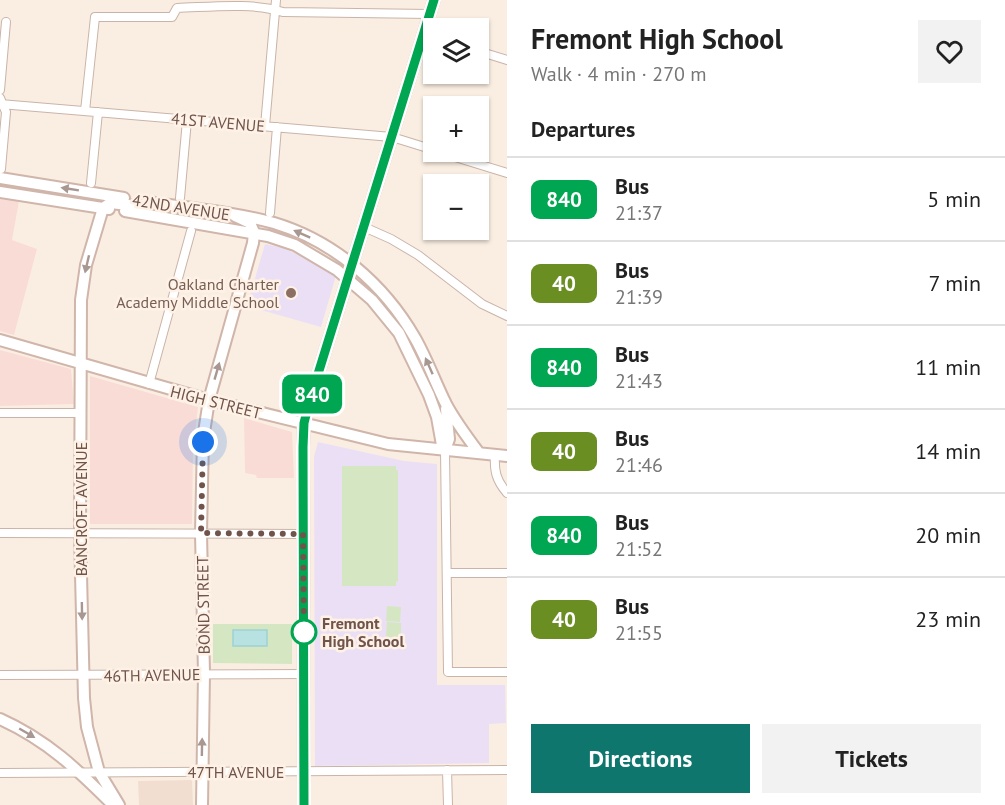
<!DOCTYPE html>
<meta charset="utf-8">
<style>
body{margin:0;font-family:"PT Sans",sans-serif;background:#f2f2f2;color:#222;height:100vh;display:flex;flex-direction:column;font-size:22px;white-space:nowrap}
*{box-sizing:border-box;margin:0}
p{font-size:20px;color:#767676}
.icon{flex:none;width:33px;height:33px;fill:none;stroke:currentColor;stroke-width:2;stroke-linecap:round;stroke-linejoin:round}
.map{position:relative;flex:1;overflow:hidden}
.sheet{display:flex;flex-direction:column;background:#fff;width:498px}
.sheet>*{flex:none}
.badge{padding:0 12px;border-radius:9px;font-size:21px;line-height:39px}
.tools{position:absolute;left:423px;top:18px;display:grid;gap:12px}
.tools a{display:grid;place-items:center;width:66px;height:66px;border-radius:0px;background:#fff;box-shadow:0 2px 4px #0004;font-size:30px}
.you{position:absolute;width:30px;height:30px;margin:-15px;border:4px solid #fff;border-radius:50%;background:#1a73e8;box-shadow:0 0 0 9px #1a73e833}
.map>.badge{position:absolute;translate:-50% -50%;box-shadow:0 0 0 3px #fff}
h2{padding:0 24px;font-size:22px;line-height:54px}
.round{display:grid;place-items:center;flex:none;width:63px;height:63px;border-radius:0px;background:#f2f2f2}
.headline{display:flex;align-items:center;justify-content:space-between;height:102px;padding:0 24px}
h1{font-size:28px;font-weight:700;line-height:45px}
.action{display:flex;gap:12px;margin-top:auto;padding:12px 24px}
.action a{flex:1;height:69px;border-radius:0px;background:#0f766e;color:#fff;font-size:24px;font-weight:700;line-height:69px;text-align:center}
.action a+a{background:#f2f2f2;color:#222}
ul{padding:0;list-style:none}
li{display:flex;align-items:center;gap:18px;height:84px;padding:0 24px;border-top:2px solid #e0e0e0}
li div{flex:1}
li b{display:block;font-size:22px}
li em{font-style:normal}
li .badge{min-width:66px;font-weight:700;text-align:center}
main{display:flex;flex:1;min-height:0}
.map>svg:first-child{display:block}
.residential{fill:#f1ded1}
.commercial{fill:#fadcd6}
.education{fill:#ebdff6}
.green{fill:#d5e7c2}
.water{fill:#b8e2e2;stroke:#9fd2d3;stroke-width:1.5}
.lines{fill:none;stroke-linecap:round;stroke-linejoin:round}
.street-casing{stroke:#cab4a9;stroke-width:10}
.secondary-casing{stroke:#d0b5aa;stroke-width:14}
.street{stroke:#fff;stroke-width:8}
.secondary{stroke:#fff;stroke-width:10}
.oneway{fill:#a99892}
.line-casing{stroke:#fff;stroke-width:14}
.line{stroke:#00a651;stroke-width:9}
.walk{stroke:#70534a;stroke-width:6;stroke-dasharray:0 10.8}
.education-dot{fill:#8d6e63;stroke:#fef2e7;stroke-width:2}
.stop-dot{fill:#fff;stroke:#00a651;stroke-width:3}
.labels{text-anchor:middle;stroke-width:5;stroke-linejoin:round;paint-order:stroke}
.street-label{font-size:16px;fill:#70534a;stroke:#fef2e7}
.education-label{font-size:16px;fill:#785e54;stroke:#fef2e7;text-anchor:end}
.stop-label{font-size:16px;font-weight:bold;fill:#70534a;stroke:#fef2e7;text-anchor:start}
</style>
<main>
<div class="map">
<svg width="507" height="805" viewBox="0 0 507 805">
<rect width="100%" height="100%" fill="#faeee2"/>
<path class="residential" d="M192 780 193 805H139L138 781Z"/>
<path class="commercial" d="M0 198 19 201 12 240 37 249 14 335 0 331Z
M0 350 71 369 74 404 0 406Z
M90 376 198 407 193 448 192 524H90Z
M244 418 292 432 294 478H257L256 475 245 473Z"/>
<path class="education" d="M265 244 283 248 304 257 335 276V279L321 327 247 306Z
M318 442 404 461 437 464V685H505L506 723 489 724V763L315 766 314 457Z"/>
<path class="green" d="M342 466H396V470H398V581L396 582V586H342Z
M387 606 401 607 400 622 386 621Z
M387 622 401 623V638L386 637Z
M213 624H292V664L213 663Z"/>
<path class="water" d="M233 630H267V646H233Z"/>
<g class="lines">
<defs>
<path id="street" d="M424 34 434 37
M478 51 507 60
M0 90 6 22
M0 98 6 112 1 169
M0 104 392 137 434 150
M85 111 95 17H172L177 8C210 7 252 2 283 12L430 14
M265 126 276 0
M439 152 507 173
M91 183 98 112
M180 198 187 120
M270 213 277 127
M364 227 391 239 418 255 482 304 507 316
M149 384 191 231
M0 413H81
M445 450 448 672H507
M495 454C494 471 496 480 507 493
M0 533 303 534
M447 573H507
M0 675 304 674
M447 770 448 805
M0 773 507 770"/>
<path id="secondary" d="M0 178 124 198
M0 192 109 209
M148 202C190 208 233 212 274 223 334 241 384 284 415 338 427 359 435 382 446 404 455 421 467 437 479 453
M125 211 268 236 295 245 337 270 372 300 399 333 429 395 437 417 442 445 445 450
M0 340 209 400 388 444 507 456
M445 450 449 439 446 409
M0 719C47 740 78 770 113 805
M119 805 99 772 87 727 84 698 80 533 81 300 86 265 103 208 110 203 138 206 153 203
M202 805 204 674 201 533 203 439 209 400 253 243 254 232 250 223 235 216
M304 805 303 447 304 423 309 403 434 0"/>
</defs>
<use href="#street" class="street-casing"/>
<use href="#secondary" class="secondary-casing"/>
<use href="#street" class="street"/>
<use href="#secondary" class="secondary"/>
</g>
<defs><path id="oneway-solid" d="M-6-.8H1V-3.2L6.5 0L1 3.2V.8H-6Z" transform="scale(1.5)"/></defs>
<g class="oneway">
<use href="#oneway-solid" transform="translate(70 189) rotate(-171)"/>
<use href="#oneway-solid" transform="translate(302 234) rotate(-156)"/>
<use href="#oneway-solid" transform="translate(87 264) rotate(103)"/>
<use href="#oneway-solid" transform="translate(429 366) rotate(-114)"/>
<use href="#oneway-solid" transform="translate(217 371) rotate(-74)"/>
<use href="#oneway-solid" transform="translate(82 611) rotate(89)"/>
<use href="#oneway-solid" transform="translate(27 733) rotate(30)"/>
<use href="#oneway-solid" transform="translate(202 747) rotate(-89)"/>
</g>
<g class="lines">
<defs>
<path id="line" d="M304 805 303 447 304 423 309 403 434 0"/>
</defs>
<use href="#line" class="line-casing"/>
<use href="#line" class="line"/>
<path class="walk" d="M203 442 201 533 303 534 304 632"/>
</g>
<circle class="education-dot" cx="291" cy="293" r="6"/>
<circle class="stop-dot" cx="304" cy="632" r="12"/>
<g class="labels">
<g class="street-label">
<text transform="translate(218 122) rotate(5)" y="6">41ST AVENUE</text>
<text transform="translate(181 207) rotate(9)" y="6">42ND AVENUE</text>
<text transform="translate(216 402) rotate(14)" y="6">HIGH STREET</text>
<text transform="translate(81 509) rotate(-90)" y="6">BANCROFT AVENUE</text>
<text transform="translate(203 605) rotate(-91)" y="6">BOND STREET</text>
<text transform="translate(152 675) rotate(-1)" y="6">46TH AVENUE</text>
<text x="236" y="778">47TH AVENUE</text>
</g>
<g class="education-label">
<text x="279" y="290">Oakland Charter<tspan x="279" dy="18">Academy Middle School</tspan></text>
</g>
<g class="stop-label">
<text x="322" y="629">Fremont<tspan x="322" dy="18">High School</tspan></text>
</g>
</g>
</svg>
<div class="tools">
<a><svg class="icon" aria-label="layers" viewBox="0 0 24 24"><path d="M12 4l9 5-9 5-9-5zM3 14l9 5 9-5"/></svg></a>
<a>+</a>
<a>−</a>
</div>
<div class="you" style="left:203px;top:442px"></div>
<b class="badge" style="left:312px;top:394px;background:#00a651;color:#fff">840</b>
</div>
<section class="sheet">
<div class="headline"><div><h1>Fremont High School</h1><p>Walk · 4 min · 270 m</p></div><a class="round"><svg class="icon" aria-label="heart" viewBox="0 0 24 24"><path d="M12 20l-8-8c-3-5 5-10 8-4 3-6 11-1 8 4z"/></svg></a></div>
<h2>Departures</h2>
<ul>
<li><span class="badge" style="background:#00a651;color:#fff">840</span><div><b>Bus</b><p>21:37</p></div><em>5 min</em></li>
<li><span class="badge" style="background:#6b8e23;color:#fff">40</span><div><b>Bus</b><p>21:39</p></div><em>7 min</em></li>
<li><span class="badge" style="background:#00a651;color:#fff">840</span><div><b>Bus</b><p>21:43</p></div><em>11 min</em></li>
<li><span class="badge" style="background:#6b8e23;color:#fff">40</span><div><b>Bus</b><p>21:46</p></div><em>14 min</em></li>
<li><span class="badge" style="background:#00a651;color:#fff">840</span><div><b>Bus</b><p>21:52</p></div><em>20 min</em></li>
<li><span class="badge" style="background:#6b8e23;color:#fff">40</span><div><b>Bus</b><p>21:55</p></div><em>23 min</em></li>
</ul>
<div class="action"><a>Directions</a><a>Tickets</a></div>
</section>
</main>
